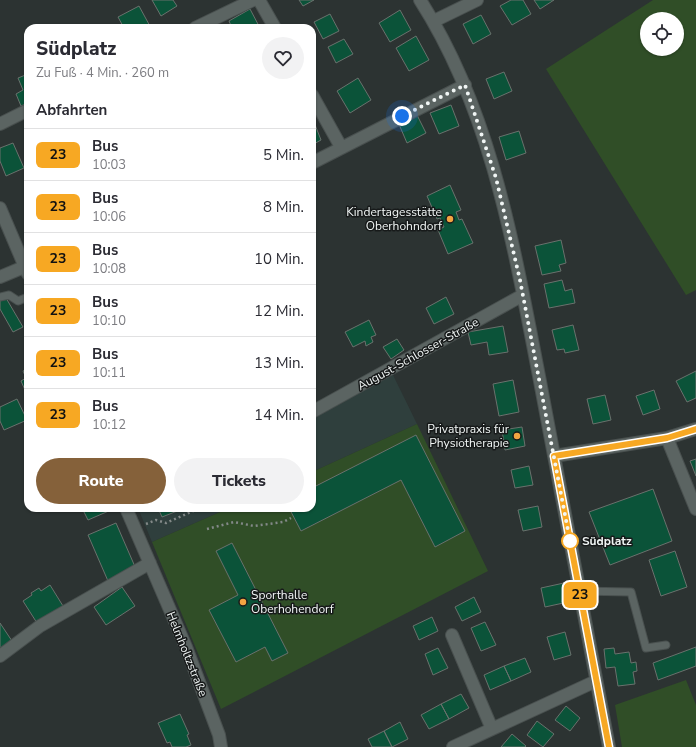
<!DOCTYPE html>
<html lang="de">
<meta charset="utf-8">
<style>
body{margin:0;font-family:"Nunito Sans",sans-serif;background:#f2f2f3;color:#2b2b33;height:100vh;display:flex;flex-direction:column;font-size:15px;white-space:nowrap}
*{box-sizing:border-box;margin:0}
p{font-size:13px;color:#7c7c81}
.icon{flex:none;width:22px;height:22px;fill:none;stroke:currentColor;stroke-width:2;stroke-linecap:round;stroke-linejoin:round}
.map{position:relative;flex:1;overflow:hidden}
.side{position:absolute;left:24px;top:24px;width:292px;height:488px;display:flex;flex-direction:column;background:#fff;border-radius:12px;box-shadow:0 1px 3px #0004}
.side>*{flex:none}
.badge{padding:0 8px;border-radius:6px;font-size:14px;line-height:26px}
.tools{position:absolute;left:640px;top:12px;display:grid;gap:8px}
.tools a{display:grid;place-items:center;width:44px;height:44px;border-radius:50%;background:#fff;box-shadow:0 1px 3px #0004;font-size:20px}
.you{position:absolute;width:20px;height:20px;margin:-10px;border:3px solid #fff;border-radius:50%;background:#1a73e8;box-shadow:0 0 0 6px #1a73e833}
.map>.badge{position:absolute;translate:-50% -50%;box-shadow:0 0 0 2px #fff}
h2{padding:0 12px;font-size:15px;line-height:36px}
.round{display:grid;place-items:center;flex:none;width:42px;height:42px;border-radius:21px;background:#f2f2f3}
.summary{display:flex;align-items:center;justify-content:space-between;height:68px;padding:0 12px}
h1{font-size:19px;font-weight:800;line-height:30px}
.cta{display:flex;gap:8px;margin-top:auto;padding:8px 12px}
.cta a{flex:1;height:46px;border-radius:24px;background:#85613a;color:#fff;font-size:16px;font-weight:800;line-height:46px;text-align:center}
.cta a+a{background:#f2f2f3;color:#2b2b33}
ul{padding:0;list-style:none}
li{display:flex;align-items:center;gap:12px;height:52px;padding:0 12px;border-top:1px solid #e1e1e2}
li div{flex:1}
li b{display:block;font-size:15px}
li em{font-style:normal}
li .badge{min-width:44px;font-weight:700;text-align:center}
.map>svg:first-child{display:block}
.built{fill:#2f3f3d}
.green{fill:#304e27;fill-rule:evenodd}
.building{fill:#0b5339;stroke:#6a716d}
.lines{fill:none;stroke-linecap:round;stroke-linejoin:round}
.service-casing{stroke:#49504f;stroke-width:9}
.minor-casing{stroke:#49504f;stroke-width:14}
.path{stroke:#838988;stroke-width:2.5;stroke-dasharray:2 3;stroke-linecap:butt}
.service{stroke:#5b6462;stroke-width:7}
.minor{stroke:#5b6462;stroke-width:12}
.line-casing{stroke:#fff;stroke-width:9}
.line{stroke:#f7a823;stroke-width:6}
.walk{stroke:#f1f6f5;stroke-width:4;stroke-dasharray:0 7.2}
.poi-dot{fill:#f3a442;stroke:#171a1a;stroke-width:1.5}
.stop-dot{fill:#fff;stroke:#f7a823;stroke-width:2}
.labels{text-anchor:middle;stroke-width:3;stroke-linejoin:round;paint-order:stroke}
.poi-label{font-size:12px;fill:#f1f6f5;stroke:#171a1a;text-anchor:end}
.street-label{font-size:12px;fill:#f1f6f5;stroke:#171a1a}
.stop-label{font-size:12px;font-weight:bold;fill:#f1f6f5;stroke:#171a1a;text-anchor:start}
</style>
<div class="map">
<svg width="696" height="747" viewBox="0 0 696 747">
<rect width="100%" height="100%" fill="#2c3332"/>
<path class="built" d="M393 375 417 424 312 472V419Z
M138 508H229L152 542Z"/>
<path class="green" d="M653 0H696V290L686 295 546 69ZM647 19H677V49H647Z
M417 424 488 571 221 709 152 542 229 508H312V472Z
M686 680 696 705V747H622L615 705Z"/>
<path class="building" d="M152 0H173L177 6 161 16Z
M299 0H314L303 6Z
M511 0H523L531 14 512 25 500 6Z
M534 0H554L540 9Z
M139 6 151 28H124L118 17Z
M250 9 260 28H232L229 21Z
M400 10 411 30 390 42 379 23Z
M330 14 339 31 323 39 314 22Z
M481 15 491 34 473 44 463 24Z
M416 36 429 60 409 71 396 48Z
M344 39 353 54 336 63 328 47Z
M504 72 512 91 494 99 486 79Z
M28 74V103L21 106 16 94 23 90 18 78Z
M358 78 371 100 350 113 337 91Z
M451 105 459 126 439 134 430 113Z
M416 113 426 133 407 143 398 122Z
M312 117 321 140 312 145Z
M519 131 526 153 506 160 499 137Z
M13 143 24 168 6 176 0 161V148Z
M450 185 461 210 456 212 459 220 462 219 473 243 448 254 438 230 444 227 440 218 437 219 427 196Z
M561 240 566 263 559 265 561 271 542 275 535 246Z
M562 280 565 291 572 289 575 303 549 308 544 284Z
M446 297 454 314 434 324 426 308Z
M6 298 23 327 13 332 0 309V301Z
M369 320 376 335 371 337 373 342 366 346 365 341 353 347 345 332Z
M573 325 579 350 565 353 564 349 557 350 552 330Z
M503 326 508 352 489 355 487 342 471 345 468 332Z
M397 339 404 350 391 359 383 347Z
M28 368V389L25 390 21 381 26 378 23 371Z
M696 371V398L687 402 676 381Z
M513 380 519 412 499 416 493 384Z
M654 390 660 409 643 415 636 396Z
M605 395 611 420 593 424 587 399Z
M17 399 27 420 4 430 0 421V407Z
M522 427 525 446 505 450 502 430Z
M416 435 465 531 435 547 401 480 301 531 289 508H312V488Z
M696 459V476L690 461Z
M529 466 533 485 515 488 511 470Z
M653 489 672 541 610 565 589 512Z
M538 506 542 527 523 531 518 510Z
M82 508H111V510L88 520Z
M158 508H185L162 517Z
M116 523 136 569 108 581 88 535Z
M232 543 288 653 272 661 265 647 236 662 209 610 238 595 216 551Z
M675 551 687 587 661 596 649 560Z
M564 583 568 602 545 607 541 588Z
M50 585 63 606 37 623 23 601 32 595 31 593 39 588 41 591Z
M122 587 135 606 106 625 94 607Z
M474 597 481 612 462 621 455 607Z
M432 617 438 631 419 640 413 626Z
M485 622 496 645 481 651 471 628Z
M0 623 12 641 0 650Z
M565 632 571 655 554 660 547 637Z
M696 647V666L658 680 653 663Z
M438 648 448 668 433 675 425 654Z
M614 648 615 654 629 652 631 663 636 662 637 671 633 672 635 684 618 686 615 667 606 668 604 649Z
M525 658 531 672 511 681 504 666Z
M504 666 511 681 490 690 484 675Z
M461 694 469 708 449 719 441 704Z
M441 704 449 719 429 729 421 715Z
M566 706 580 718 570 731 555 720Z
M180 714 189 734 187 735 191 745 186 747H172L170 742 167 743 158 723Z
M537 721 554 734 543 747 527 735Z
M400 722 408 739 392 747 384 731Z
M384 731 392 747H372L368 739Z
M512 734 526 746 525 747H501Z"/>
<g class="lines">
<defs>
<path id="service" d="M0 297 9 295 18 301 28 297
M579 591 631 592 646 648 666 645"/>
<path id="minor" d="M259 0 275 28
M420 0C492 112 514 248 539 376 563 499 585 623 609 747
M434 21 477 0
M195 28 253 0
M312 95 341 147
M0 124 28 110
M312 163 465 85
M0 208 28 274
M0 277 24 267
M312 412 523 295
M667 438 696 509
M554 456 667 438 696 429
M126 508 186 647 219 735 221 747
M452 635 492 729
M0 656 40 626 150 563
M453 747 596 681"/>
</defs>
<use href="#service" class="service-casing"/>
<use href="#minor" class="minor-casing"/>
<path class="path" d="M146 524 156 520 166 523 200 508
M207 529 234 522 254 526 283 522 291 518"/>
<use href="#service" class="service"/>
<use href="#minor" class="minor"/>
</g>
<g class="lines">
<defs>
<path id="line" d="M609 747 554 456 667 438 696 429"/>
</defs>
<use href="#line" class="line-casing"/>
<use href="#line" class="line"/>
<path class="walk" d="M402 116 465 85 496 178 520 280 570 541"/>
</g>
<g class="poi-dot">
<circle cx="450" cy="219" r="4"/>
<circle cx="517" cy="436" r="4"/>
<circle cx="243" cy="602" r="4"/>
</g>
<circle class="stop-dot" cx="570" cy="541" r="8"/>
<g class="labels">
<g class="poi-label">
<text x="442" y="216">Kindertagesstätte<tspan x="442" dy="14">Oberhohndorf</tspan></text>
<text x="509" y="433">Privatpraxis für<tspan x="509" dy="14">Physiotherapie</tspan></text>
<text x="251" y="599" text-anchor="start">Sporthalle<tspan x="251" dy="14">Oberhohendorf</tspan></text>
</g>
<g class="street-label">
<text transform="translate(418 354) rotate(-29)" y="4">August-Schlosser-Straße</text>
<text transform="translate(187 654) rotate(68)" y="4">Helmholtzstraße</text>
</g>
<g class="stop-label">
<text x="582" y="545">Südplatz</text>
</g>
</g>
</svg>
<div class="tools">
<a><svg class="icon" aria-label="locate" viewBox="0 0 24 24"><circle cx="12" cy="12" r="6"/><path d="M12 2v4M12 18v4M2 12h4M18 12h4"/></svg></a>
</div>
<div class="you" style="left:402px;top:116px"></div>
<b class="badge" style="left:580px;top:595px;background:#f7a823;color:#111">23</b>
<section class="side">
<div class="summary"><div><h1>Südplatz</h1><p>Zu Fuß · 4 Min. · 260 m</p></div><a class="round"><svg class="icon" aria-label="heart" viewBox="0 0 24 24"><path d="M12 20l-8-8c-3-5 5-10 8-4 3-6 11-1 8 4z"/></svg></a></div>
<h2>Abfahrten</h2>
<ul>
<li><span class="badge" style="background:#f7a823;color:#111">23</span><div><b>Bus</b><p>10:03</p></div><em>5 Min.</em></li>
<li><span class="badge" style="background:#f7a823;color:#111">23</span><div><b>Bus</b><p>10:06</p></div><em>8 Min.</em></li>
<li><span class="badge" style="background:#f7a823;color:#111">23</span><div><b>Bus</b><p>10:08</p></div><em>10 Min.</em></li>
<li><span class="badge" style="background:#f7a823;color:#111">23</span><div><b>Bus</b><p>10:10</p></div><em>12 Min.</em></li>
<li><span class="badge" style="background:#f7a823;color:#111">23</span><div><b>Bus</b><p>10:11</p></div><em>13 Min.</em></li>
<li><span class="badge" style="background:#f7a823;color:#111">23</span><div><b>Bus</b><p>10:12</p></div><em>14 Min.</em></li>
</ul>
<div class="cta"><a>Route</a><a>Tickets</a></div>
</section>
</div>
